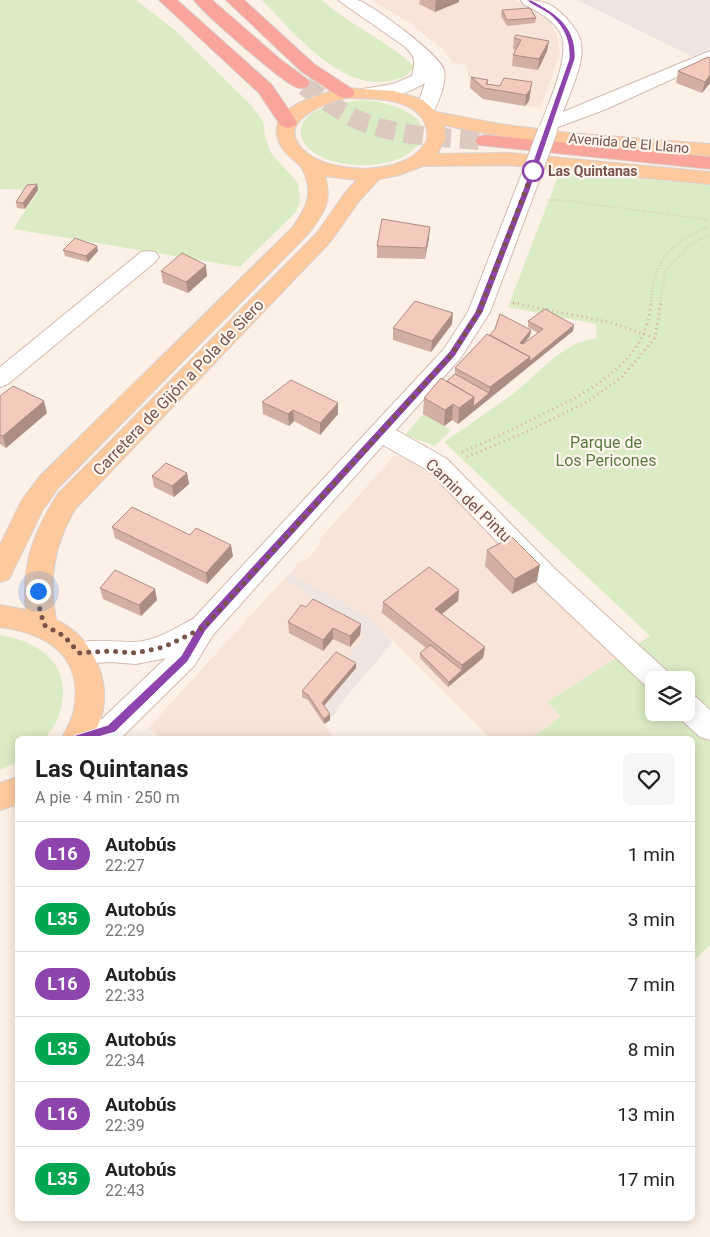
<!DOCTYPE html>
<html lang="es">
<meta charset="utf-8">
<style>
body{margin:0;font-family:Roboto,sans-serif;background:#f6f6f6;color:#222;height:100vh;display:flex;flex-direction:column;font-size:19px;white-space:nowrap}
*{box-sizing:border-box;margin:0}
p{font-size:16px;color:#767676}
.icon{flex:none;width:28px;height:28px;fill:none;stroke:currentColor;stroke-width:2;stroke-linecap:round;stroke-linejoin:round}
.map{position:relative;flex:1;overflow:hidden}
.drawer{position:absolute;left:15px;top:736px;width:680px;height:485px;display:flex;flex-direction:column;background:#fff;border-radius:8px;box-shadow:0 2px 12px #0003}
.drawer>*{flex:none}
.badge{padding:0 10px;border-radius:16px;font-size:18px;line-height:32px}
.fabs{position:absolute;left:645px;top:671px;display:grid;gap:10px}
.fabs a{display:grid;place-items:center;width:50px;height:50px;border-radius:8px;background:#fff;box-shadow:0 2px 12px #0003;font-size:25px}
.you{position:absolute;width:25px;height:25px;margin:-12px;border:4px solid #fff;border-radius:50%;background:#1a73e8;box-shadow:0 0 0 8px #1a73e833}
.map>.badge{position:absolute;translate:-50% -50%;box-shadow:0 0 0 2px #fff}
.round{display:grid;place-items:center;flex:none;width:52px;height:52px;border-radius:8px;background:#f6f6f6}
.overview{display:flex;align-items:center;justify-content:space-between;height:85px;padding:0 20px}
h1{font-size:24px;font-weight:700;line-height:38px}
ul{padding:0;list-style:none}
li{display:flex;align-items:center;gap:15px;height:65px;padding:0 20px;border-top:1px solid #e0e0e0}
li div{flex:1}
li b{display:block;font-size:19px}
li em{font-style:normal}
li .badge{min-width:55px;font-weight:700;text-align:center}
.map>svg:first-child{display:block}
.residential{fill:#f8e4d8}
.industrial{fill:#eee5e1}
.green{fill:#dbecc4;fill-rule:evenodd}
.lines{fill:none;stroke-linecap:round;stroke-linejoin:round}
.highway-tunnel{stroke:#dccac0;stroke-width:19;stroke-dasharray:19 9;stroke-linecap:butt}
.minor-casing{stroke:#d3b9af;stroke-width:2}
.major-casing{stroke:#d9cfcc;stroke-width:2}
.highway-casing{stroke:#d9cfcc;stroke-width:2}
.path-far1{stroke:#daada0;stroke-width:2;stroke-dasharray:0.5 2.5;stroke-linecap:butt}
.path{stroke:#daada0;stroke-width:3;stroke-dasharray:1 4;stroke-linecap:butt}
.minor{fill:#fff;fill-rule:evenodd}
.major{fill:#feca9d;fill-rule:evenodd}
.highway{fill:#faa59b;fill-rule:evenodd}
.minor-bridge-casing{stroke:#d3b9af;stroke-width:21;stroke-linecap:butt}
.minor-bridge{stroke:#fff;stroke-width:19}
.wall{fill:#d2aea3}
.shaded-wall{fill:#ab8d84}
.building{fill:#f4cabd;stroke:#ab8d84}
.line{fill:#8e44ad;stroke:#fff}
.walk{stroke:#79534a;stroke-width:5;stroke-dasharray:0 9}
.stop-dot{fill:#fff;stroke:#8e44ad;stroke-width:2.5}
.labels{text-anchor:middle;stroke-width:4.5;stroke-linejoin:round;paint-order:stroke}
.far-street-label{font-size:14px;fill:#79534a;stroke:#fff6ef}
.far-stop-label{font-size:14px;font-weight:bold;fill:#79534a;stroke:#fff6ef;text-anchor:start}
.street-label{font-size:16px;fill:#79534a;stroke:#fff6ef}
.park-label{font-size:16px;fill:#597a3e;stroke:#fff6ef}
</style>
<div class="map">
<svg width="710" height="1237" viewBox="0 0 710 1237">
<rect width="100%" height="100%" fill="#fdf1e7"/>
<path class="residential" d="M371 0H515L544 18 550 22 557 35 560 55 540 108 483 99 470 88 467 65 453 63 443 49 414 27 415 26Z
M396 455 410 461 444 484 617 657 547 702 561 716 530 739H491L370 618 290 573 298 563 309 558 320 544 319 540 394 456Z
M285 578 321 604 316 609 365 635 345 663 303 697 308 701 334 739H162L148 728Z"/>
<path class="industrial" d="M577 0H710V49L693 57Z
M290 573 370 618 393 642 340 704 335 714 324 724 308 701 302 697 336 657 345 662 364 635 316 609 320 603 285 578Z"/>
<path class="green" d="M0 0H136L176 31 251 105 263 121 265 136 271 153 298 183 300 201 296 212 240 267 13 229 39 190 0 189Z
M262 0H322C350 26 387 40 414 66 407 77 405 77 393 80 343 94 293 32 262 0Z
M366 100C385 102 441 115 417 146 399 169 344 170 320 156 312 152 302 145 301 134 299 106 347 101 366 100Z
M564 172 710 185V945L693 961 692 739H530L561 716 547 702 650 636 444 442C467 426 491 410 514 393 540 373 562 342 597 338L596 324 508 307 557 179ZM654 680H686V712H654Z
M423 414 451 430 435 446 405 435Z
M0 635C43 642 75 668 59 715 57 723 50 732 45 739H18L17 762 0 770Z"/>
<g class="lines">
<path class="highway-tunnel" d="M304 86C321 97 338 110 356 119 396 137 442 137 485 141"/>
<defs>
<path id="minor" d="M338 0C344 0 352 0 357 0 372 4 440 55 444 70 447 82 438 104 432 114L425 116 418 114 416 110 425 83C409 93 382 102 363 97L360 93 363 89 393 84 412 76C415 60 417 58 404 46Z
M521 0C542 0 551 2 566 18 573 26 580 34 581 44 585 62 569 95 563 112L710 51V62L604 110 558 127 554 136 547 138 540 136 538 132C546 108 573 54 560 32 551 18 537 11 523 4Z
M532 167 539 169 542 173 490 312 460 359 396 430 447 459 554 568 668 672 672 680H654V690L648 688 536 582 429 471 383 445 213 635 194 666 121 738 63 739 67 729 102 719 166 658 136 664 110 662 79 664 69 661 65 653 69 645C91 638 113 642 135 642 156 641 175 628 193 619L444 349 468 312 522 173 525 169Z
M148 251 155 252 159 257 155 262 8 384 0 387V367L141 252Z
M686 694 696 697 710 710V740L700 737 676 715 675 712H686Z"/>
<path id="major" d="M346 88 394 91 423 100 436 112 499 124 569 133 710 144V156C621 149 532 145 444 125L446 138 437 154 508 153 710 172V184L508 165 423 166 399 175 379 179 359 201 331 241 76 508C54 543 48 579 56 620 89 635 109 673 103 710 101 720 96 729 92 739H62C66 729 72 720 74 710 84 656 47 633 0 627V605L26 610C21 566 34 531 58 494L317 233 345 193 357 180 325 176C333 203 323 214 307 235L58 488 42 511 9 579 0 582V545L22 500 40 476 293 227C303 212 312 199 307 181 305 176 304 170 301 167 294 159 284 154 280 144 262 107 322 93 346 88ZM346 98C370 98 419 97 426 127 428 133 428 140 424 145 403 176 335 174 308 154 270 124 321 104 346 98Z
M18 777V804L0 810V783Z"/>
<path id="highway" d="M159 0H177L272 85 297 122 295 126 288 128 281 126 259 93Z
M194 0H212L281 60 307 79 310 83 307 87C303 88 300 89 296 87 282 82 203 13 194 0Z
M226 0H244L314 64 352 89 355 93 352 97 346 98 340 97 302 72Z
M485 135 710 157V169L478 145 475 141 478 137Z"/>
</defs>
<use href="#minor" class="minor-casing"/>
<use href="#major" class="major-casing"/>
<use href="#highway" class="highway-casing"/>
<path class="path-far1" d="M547 200H562L710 220
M510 302 519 304
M651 304C653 261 671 242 710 226
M660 304 666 269 691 244 710 234"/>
<path class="path" d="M513 303 609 322 655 338
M462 452C487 442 511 430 535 418 584 394 647 365 651 303
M467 457 524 433 585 403 621 378 655 338 661 303"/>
<use href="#minor" class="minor"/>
<use href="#major" class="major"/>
<use href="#highway" class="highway"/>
<defs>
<path id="minor-bridge" d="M532 173 547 132"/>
</defs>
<use href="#minor-bridge" class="minor-bridge-casing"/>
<use href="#minor-bridge" class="minor-bridge"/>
</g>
<path class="wall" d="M420 0H459V2L435 12 419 4Z
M502 10 536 18 535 23 507 26 501 16Z
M514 38 549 41 547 51 538 70 512 66 513 55 516 50 513 49Z
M710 58V83L702 93 676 83 678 71Z
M471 77 488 80V84L500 86 532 82 529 101 525 106 483 99 470 88Z
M37 184 38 190 25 209 17 208 16 202Z
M429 238 425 259 377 258V246Z
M63 250 98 251 88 262 65 256Z
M161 271 207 276 188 293 163 283Z
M528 321 573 331 458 424 452 420 444 426 423 414 424 398 447 381 455 374V368L490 335 531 330 530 336 523 344 538 333 528 327Z
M452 324 431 352 393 340V328Z
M0 396 47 413 6 448 0 444Z
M262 402 338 414 320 435 294 421 289 426 263 414Z
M187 473 189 484 174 497 154 487 152 476Z
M112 527 233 556 207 584 115 538Z
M487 550 537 581 512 594 485 566Z
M100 588 157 600 141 616 103 599Z
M459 590 458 601 442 614 485 647 483 658 448 687 420 658V653L426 648 382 613 383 602Z
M306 607 361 624 360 635 350 647 333 639 323 651 289 633 288 622Z
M356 668 324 706 330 714V720L324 724 308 700 302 697V691Z"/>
<path class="shaded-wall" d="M436 0H459V2L435 12Z
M549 41 547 51 538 70 539 59Z
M710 75V83L702 93 705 82Z
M532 82 529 101 525 106 526 95Z
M37 184 38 190 25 209 23 203Z
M430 227 429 238 425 259 426 248Z
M97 246 98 251 88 262 86 256Z
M206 265 207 276 188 293 186 282Z
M453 313 452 324 431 352 432 341Z
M574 325 573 331 458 424 459 408 474 397 489 393 490 387 530 357Z
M531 330 530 336 519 349 520 343Z
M44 401 47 413 6 448 3 436Z
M338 403V414L320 435V423Z
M453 404 452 420 444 426 445 410Z
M293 410 294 421 289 426 288 414Z
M187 473 189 484 174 497 172 486Z
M231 545 233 556 207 584 206 573Z
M540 565 537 581 512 594 515 579Z
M155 589 157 600 141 616 139 605Z
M459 590 458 601 434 620 435 609Z
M361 624 360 635 350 647V636Z
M333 628V639L323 651V640Z
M485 647 483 658 461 676 462 665Z
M356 663V668L322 708V703Z
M462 670 461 676 448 687 449 682Z
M330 714V720L324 724V719Z"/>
<path class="building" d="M530 8 536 18 507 20 502 10Z
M516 35 549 41 539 59 513 55 521 40 514 38Z
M708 57 710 58V75L705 82 678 71Z
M471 77 488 80 486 84 500 86 504 78 532 82 530 90 526 95 484 88Z
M37 184 23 203 16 202 27 185Z
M382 219 430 227 426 248 377 246Z
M75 238 97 246 86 256 63 250Z
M182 253 206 265 186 282 161 271Z
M415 301 453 313 432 341 393 328Z
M545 309 574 325 529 362 530 357 490 335 495 329 500 314 531 330 520 343 523 344 543 329 528 321Z
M487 334 530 357 490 387 455 368Z
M455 374 489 393 473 407 474 397 447 381Z
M441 378 474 397 459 408 453 404 445 410 424 398Z
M291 380 338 403 320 423 293 410 288 414 262 402Z
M13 386 44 401 3 436 0 435V396Z
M166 463 187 473 172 486 152 476Z
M132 507 190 535 196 528 231 545 206 573 112 527Z
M512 537 540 565 515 579 487 550Z
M429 567 459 590 435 609 485 647 462 665 383 602Z
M115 570 155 589 139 605 100 588Z
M313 599 361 624 350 636 333 628 323 640 288 622 301 605 306 607Z
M430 645 462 670 449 682 420 653Z
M336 652 356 663 322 703 330 714 324 719 308 695 302 691Z"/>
<path class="line" d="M526 0H531C556 13 577 27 575 59L530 190 483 312 455 356 215 620 206 630 188 661 115 732 77 743 73 742 72 739 73 736 108 725 181 656 199 625 208 615 449 352 475 312 523 190 569 59C570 41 564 26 549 14 542 9 533 6 526 0Z"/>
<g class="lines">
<path class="walk" d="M38 591V602L44 625 64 636 79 653 110 651 136 653 164 647 203 628 452 354 479 312 533 171"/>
</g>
<circle class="stop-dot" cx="533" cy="171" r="10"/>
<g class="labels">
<g class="far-street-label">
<text transform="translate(629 143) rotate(5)" y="5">Avenida de El Llano</text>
</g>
<g class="far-stop-label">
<text x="548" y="176">Las Quintanas</text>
</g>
<g class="street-label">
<text transform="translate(178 387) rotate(-46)" y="6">Carretera de Gijón a Pola de Siero</text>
<text transform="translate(469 500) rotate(44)" y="6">Camin del Pintu</text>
</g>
<g class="park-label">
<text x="606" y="448">Parque de<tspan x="606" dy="18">Los Pericones</tspan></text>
</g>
</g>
</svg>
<div class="fabs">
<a><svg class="icon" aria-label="layers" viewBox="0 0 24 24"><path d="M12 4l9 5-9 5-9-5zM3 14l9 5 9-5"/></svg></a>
</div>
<div class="you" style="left:38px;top:591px"></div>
<section class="drawer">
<div class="overview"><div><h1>Las Quintanas</h1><p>A pie · 4 min · 250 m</p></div><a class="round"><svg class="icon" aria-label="heart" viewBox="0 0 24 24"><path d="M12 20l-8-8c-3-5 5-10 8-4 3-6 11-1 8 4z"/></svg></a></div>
<ul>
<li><span class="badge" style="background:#8e44ad;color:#fff">L16</span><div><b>Autobús</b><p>22:27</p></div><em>1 min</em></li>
<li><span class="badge" style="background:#00a651;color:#fff">L35</span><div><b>Autobús</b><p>22:29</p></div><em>3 min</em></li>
<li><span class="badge" style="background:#8e44ad;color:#fff">L16</span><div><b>Autobús</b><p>22:33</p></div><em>7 min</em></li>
<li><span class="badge" style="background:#00a651;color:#fff">L35</span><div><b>Autobús</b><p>22:34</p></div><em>8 min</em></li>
<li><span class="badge" style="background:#8e44ad;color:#fff">L16</span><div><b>Autobús</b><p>22:39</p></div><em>13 min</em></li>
<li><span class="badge" style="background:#00a651;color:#fff">L35</span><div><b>Autobús</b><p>22:43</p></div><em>17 min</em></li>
</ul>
</section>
</div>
